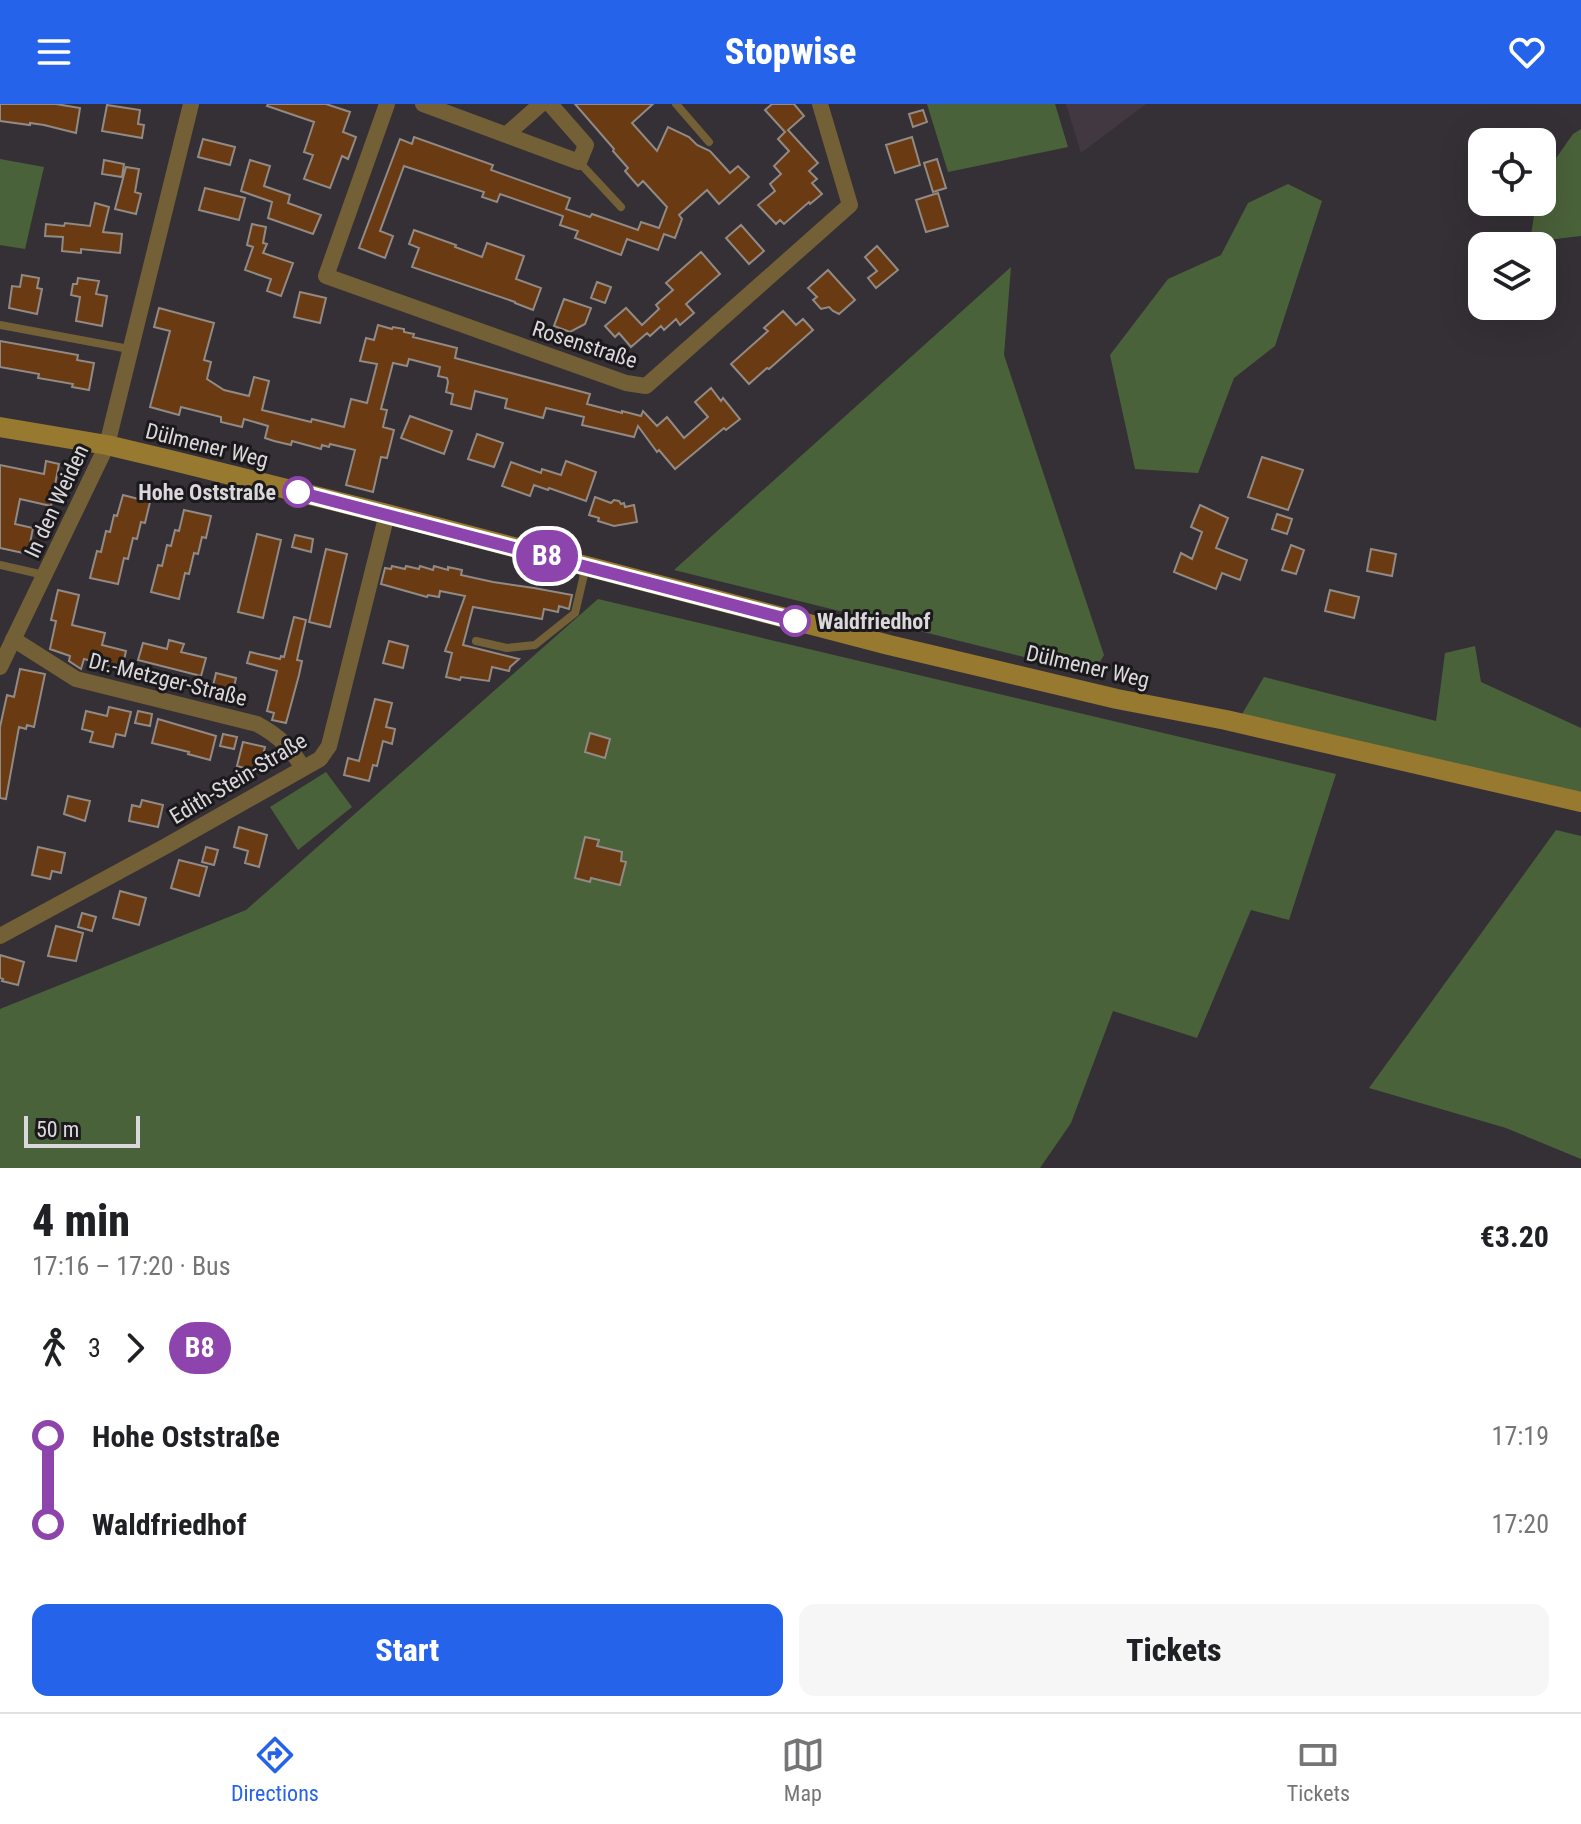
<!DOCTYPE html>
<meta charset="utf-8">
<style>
body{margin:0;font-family:"Roboto Condensed",sans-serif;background:#f6f6f6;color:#202124;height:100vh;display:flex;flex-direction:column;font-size:30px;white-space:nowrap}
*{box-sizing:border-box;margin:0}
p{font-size:26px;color:#757577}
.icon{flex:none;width:44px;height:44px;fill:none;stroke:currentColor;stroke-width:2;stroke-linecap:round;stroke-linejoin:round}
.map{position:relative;height:1064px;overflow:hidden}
.sheet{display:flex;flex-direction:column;background:#fff;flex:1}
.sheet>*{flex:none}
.badge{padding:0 16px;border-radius:26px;font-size:28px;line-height:52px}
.buttons{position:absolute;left:1468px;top:24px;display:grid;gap:16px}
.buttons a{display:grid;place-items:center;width:88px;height:88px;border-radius:16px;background:#fff;box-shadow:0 8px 32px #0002;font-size:40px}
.scale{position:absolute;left:24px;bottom:20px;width:116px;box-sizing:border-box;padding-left:8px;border:4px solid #dbd8db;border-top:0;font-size:22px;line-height:28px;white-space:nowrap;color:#dbd8db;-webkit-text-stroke:6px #1b191b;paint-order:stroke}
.map>.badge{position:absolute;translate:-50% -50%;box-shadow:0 0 0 4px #fff}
.legs{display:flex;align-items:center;gap:12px;height:88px;padding:0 32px;font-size:26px}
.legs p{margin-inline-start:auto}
.overview{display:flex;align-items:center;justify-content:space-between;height:136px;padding:0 32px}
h1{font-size:44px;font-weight:800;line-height:60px}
.action{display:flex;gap:16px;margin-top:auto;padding:16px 32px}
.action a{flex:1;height:92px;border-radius:16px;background:#2563eb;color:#fff;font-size:32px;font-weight:800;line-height:92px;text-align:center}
.action a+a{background:#f6f6f6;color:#202124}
ul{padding:0 32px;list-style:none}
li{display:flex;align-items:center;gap:28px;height:88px;font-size:30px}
li i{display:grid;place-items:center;width:12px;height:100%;margin:0 10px;background:currentColor}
li i::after{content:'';width:20px;height:20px;margin:-10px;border:6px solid;border-radius:50%;background:#fff}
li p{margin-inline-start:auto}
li:first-child i{background:linear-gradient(#0000 50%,currentColor 0)}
li:last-child i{background:linear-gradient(currentColor 50%,#0000 0)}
header{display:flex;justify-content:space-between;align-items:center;height:104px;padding:0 32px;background:#2563eb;color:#fff;font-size:36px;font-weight:800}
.tab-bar{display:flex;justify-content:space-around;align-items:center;height:112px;border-top:2px solid #e0e0e0;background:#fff;font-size:22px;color:#757577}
.tab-bar a{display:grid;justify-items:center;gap:4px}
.tab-bar .current{color:#2563eb}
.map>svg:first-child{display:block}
.built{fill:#413842}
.green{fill:#4a623a}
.building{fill:#6a3a13;stroke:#918a85;stroke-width:2}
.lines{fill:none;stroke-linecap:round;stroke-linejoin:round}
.lane{stroke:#746036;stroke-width:8}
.street{stroke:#746036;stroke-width:16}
.secondary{stroke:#987930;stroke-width:20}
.line-1-casing{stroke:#fff;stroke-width:18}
.line-1{stroke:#8e44ad;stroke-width:12}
.stop-1-dot{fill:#fff;stroke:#8e44ad;stroke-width:4}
.labels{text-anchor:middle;stroke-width:6;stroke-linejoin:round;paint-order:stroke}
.street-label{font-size:22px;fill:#dbd8db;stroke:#1b191b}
.stop-label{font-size:22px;font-weight:bold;fill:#dbd8db;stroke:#1b191b;text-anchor:end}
</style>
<header><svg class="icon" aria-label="menu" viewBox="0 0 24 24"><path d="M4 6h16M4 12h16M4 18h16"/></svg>Stopwise<svg class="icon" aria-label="heart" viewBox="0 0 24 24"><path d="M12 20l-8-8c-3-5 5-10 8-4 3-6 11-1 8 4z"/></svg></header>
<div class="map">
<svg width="1581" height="1064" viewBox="0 0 1581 1064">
<rect width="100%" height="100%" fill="#353036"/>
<path class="built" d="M1066 0H1146L1081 49Z"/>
<path class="green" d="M927 0H1055L1068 43 948 68Z
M1581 25V132L1530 138 1536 98H1542V74L1573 30Z
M0 55 44 63 25 145 0 141Z
M1288 80 1322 97 1275 242 1234 274 1198 369 1135 365 1110 251 1168 175 1221 151 1248 99Z
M1011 163 1004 251 1104 551 1093 570 674 466Z
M598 495 1336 670 1289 816 1251 806 1197 934 1113 907 1071 1019 1040 1064H0V905L246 806Z
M1475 542 1481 578 1581 624V689L1242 610 1264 573 1436 617 1445 549Z
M326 668 352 703 298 746 270 703Z
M1556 726 1581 732V1055L1506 1024 1369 984Z"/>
<path class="building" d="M0 0H56L80 4 76 29 44 21 30 19V21L0 17Z
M268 0H326L350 8 343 28 356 33 348 55 342 52 330 84 304 75 313 51 304 48 314 18 267 2Z
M575 0H653L632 19 657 47 668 23 689 33 697 41 710 47 730 69 738 62 749 73 719 100 707 86 679 111 682 115 675 134 664 130 658 146 627 135 621 151 575 134 578 127 560 121 563 112 500 90 497 98 482 93 484 88 404 62 380 127 393 132 385 154 359 144 400 35 412 40 414 33 493 61 491 66 570 94 566 105 590 113 592 110 638 126 641 118 659 124 667 103 643 77 638 82 625 67 628 64 613 47 614 45Z
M772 0H794L804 12 788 26 818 59 809 67 817 75 812 79 822 90 810 100 809 98 784 120 780 116 776 120 758 101 775 87 770 80 781 70 774 62 789 47 778 35 785 28 765 6Z
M107 1 140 6 138 20 144 21 142 34 102 27Z
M923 6 927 18 913 23 909 10Z
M912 33 920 61 895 69 886 41Z
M203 35 235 43 230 61 198 53Z
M937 55 946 84 933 88 924 59Z
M104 56 124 60 122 73 102 70Z
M250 56 270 62 264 82 290 91 288 99 321 111 313 130 268 114 272 98 241 87Z
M126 63 139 65 135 88 141 90 136 110 115 105Z
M205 84 245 94 239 116 199 106Z
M938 89 948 122 926 128 916 96Z
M95 99 109 103 103 128 122 130 120 149 81 145V149L62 147 63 133 45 132 46 120 64 122 65 119 90 122Z
M252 120 266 123 263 139 267 140 263 149 293 159 281 192 267 187 271 175 245 166 253 143 247 141Z
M741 121 764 147 749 160 726 134Z
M414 126 456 141 455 143 482 153 487 139 524 152 516 175 541 184 533 206 515 199V198L412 163 419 144 409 140Z
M877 142 898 166 876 184 868 174 877 167 865 153Z
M701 148 720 170 686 200 694 209 680 221 676 215 664 226 661 222 650 232 647 229 631 243 619 229 615 233 605 222 626 204 642 221 659 205 656 201 673 186 666 179Z
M828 166 855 196 839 210 833 207 829 203 821 205 813 196 817 193 808 184Z
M22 171 39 174 37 184 42 185 37 210 9 204 12 182 20 183Z
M78 174 99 177 96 190 107 192 102 222 76 217 80 193 71 191 73 180H77Z
M597 178 611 183 605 199 591 194Z
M300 188 326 194 320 219 294 213Z
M564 195 591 204 585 220 570 228 554 222Z
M159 204 214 219 204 256 211 258 207 275 224 286 249 292 254 273 269 277 262 306 311 318 312 315 344 323 351 295 367 299 377 260 360 257 366 234 374 236 378 221 392 225 393 223 404 225V228L414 230 413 233 457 244 455 254 590 290 587 300 622 309V307L641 312 643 307 657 322 667 313 684 334 708 313 695 298 711 284 721 297 723 294 740 315 726 326 724 324 675 365 659 346 657 348 638 322 634 333 582 321 584 313 546 304 543 314 505 304 507 295 475 287 471 305 451 300 453 290 446 288 448 278 447 274 438 272 440 263 409 255 407 262 393 259 381 305 387 306 383 323 394 326 387 354 381 353 373 388 346 381 355 346 330 340 329 343 322 341 321 345 292 337 291 341 274 337 265 334 268 322 244 315 242 323 221 318V313L181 303 179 311 150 303 170 227 154 223Z
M783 207 796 221 803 215 813 226 769 265 767 264 749 280 731 260 768 227 764 224Z
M0 237 78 251 77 256 94 259 89 286 72 283 73 280 38 274 39 270 0 263Z
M410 312 452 327 444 350 401 334Z
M477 330 503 339 494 363 468 355Z
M1262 353 1303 366 1288 406 1248 393Z
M46 357 59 360 51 402 20 395 15 420 33 424 28 450 0 444V361L44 370Z
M566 357 596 368 586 397 549 384 548 386 534 381 530 392 502 382 511 358 541 369 542 365 561 371Z
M123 391 150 398 145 419 141 418 137 435 133 434 128 455 124 454 118 480 90 474 97 447 101 448 106 427 110 428 114 411 117 412Z
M595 393 611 399 614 396 619 397 621 400 624 399 625 403 634 401 637 418 614 422 598 417 599 414 589 411Z
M1200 401 1228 414 1216 444 1247 456 1240 476 1222 469 1216 485 1174 468 1181 449 1192 455 1202 428 1191 423Z
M184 406 211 412 206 434 202 433 198 450 194 449 189 470 185 469 179 495 151 488 158 461 162 462 167 441 171 442 175 426 179 427Z
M1277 410 1292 415 1287 430 1272 425Z
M257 430 281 436 263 514 238 508Z
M295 431 313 435 311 448 292 443Z
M1291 441 1304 446 1296 470 1282 466Z
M326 445 347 450 330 523 309 518Z
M1371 445 1396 450 1392 472 1367 467Z
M392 462 405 465 406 462 419 465 420 462 433 466 434 462 448 466V463L462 466 461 471 493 478 534 484 572 491 569 505 559 502 558 508 544 505 542 515 473 503 463 541 519 555 510 563 509 567 492 563 489 577 461 573 460 576 446 573 452 549 445 547 465 492 440 487 439 493 428 491 427 493 381 480 385 464 391 465Z
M58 486 79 491 72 521 105 529 102 541 126 547 122 565 84 555 81 565 69 557 70 552 50 545 56 517 51 516Z
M1330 486 1359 493 1354 514 1325 507Z
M294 513 306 516 297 556 302 557 299 571 286 619 272 616 274 609 267 607 277 567 247 559 250 548 280 555 281 552 284 553Z
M169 536 184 540 181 548 206 554 201 572 138 556 143 539 167 545Z
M389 537 408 542 403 564 383 559Z
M20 565 45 570 34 623 27 621 26 625 19 623 6 695 0 694V623L7 591 14 593Z
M216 569 236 574 232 591 212 586Z
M375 595 392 599 386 623 395 625 392 640 383 637 377 662 373 661 369 677 344 671 348 654 359 657Z
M109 603 131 608 125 632 116 630 113 643 90 638 93 628 82 625 86 607 107 612Z
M138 607 152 610 150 622 135 619Z
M158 615 216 632 210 656 188 650 189 648 152 639Z
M590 629 610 635 605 654 585 648Z
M223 630 237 633 234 645 220 642Z
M243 638 265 643 259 668 237 662Z
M68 692 90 697 85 717 64 710Z
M142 696 163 701 158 723 129 717 132 701 140 703Z
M239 723 267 731 259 763 245 759 248 747 234 743Z
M585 733 599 736 597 742 622 748 621 757 626 758 620 781 591 774 590 778 575 774Z
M38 743 65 749 61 769 52 767 50 775 32 771Z
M206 743 218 746 214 761 202 758Z
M179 756 207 763 199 792 171 784Z
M120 787 146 794 139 821 113 814Z
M82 809 96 813 92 827 78 823Z
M56 822 83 829 76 857 48 852Z
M0 851 24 858 18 881 2 877 3 875 0 874Z"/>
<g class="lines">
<path class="lane" d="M676 0 709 38
M579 58 621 103
M0 221 129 245
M0 461 44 471
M476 537 507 544 535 541 575 509 586 462"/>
<path class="street" d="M387 0 326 172 626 279 646 282 850 101 820 0
M423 0 579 58 586 41 550 0
M507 30 541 0
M13 535 76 575 257 620C279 632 290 643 303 664
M0 563 107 341 191 0
M0 832 166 742 320 655 329 642 387 410"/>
<path class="secondary" d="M0 323 107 341 170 356 387 410 889 541 1117 595 1226 616 1581 698"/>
</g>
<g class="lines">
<defs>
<path id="line-1" d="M298 388 795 517"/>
</defs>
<use href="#line-1" class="line-1-casing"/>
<use href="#line-1" class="line-1"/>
</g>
<g class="stop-1-dot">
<circle cx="298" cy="388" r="14"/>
<circle cx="795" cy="517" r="14"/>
</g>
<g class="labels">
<g class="street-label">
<text transform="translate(585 240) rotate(18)" y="8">Rosenstraße</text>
<text transform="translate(207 341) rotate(14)" y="8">Dülmener Weg</text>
<text transform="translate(56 397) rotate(-65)" y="8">In den Weiden</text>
<text transform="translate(1088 562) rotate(13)" y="8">Dülmener Weg</text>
<text transform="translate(168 575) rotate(14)" y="8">Dr.-Metzger-Straße</text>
<text transform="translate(238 674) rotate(-31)" y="8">Edith-Stein-Straße</text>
</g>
<g class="stop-label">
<text x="276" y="396">Hohe Oststraße</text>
<text x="817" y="525" text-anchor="start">Waldfriedhof</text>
</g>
</g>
</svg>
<div class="buttons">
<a><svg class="icon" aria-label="locate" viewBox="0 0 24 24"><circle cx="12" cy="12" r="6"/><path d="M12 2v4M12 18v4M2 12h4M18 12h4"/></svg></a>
<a><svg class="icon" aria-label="layers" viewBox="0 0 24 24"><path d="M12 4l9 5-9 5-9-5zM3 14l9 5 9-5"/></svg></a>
</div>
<div class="scale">50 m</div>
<b class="badge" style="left:547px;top:452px;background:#8e44ad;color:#fff">B8</b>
</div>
<section class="sheet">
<div class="overview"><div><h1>4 min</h1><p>17:16 – 17:20 · Bus</p></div><b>€3.20</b></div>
<div class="legs"><svg class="icon" aria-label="walk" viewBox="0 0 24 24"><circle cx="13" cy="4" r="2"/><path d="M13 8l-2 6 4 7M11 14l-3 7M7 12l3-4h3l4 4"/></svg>3<svg class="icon" aria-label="forward" viewBox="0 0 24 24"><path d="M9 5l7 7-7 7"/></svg><b class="badge" style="background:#8e44ad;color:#fff">B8</b></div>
<ul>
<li><i style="color:#8e44ad"></i><b>Hohe Oststraße</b><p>17:19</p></li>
<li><i style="color:#8e44ad"></i><b>Waldfriedhof</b><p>17:20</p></li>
</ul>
<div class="action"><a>Start</a><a>Tickets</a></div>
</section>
<nav class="tab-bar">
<a class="current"><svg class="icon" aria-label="directions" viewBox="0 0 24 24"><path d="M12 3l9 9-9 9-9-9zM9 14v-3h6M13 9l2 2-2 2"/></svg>Directions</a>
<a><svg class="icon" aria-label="map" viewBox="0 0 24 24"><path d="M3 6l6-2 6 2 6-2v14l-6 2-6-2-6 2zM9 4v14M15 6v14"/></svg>Map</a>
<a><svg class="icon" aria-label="tickets" viewBox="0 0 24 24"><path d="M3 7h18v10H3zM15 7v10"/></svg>Tickets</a>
</nav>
